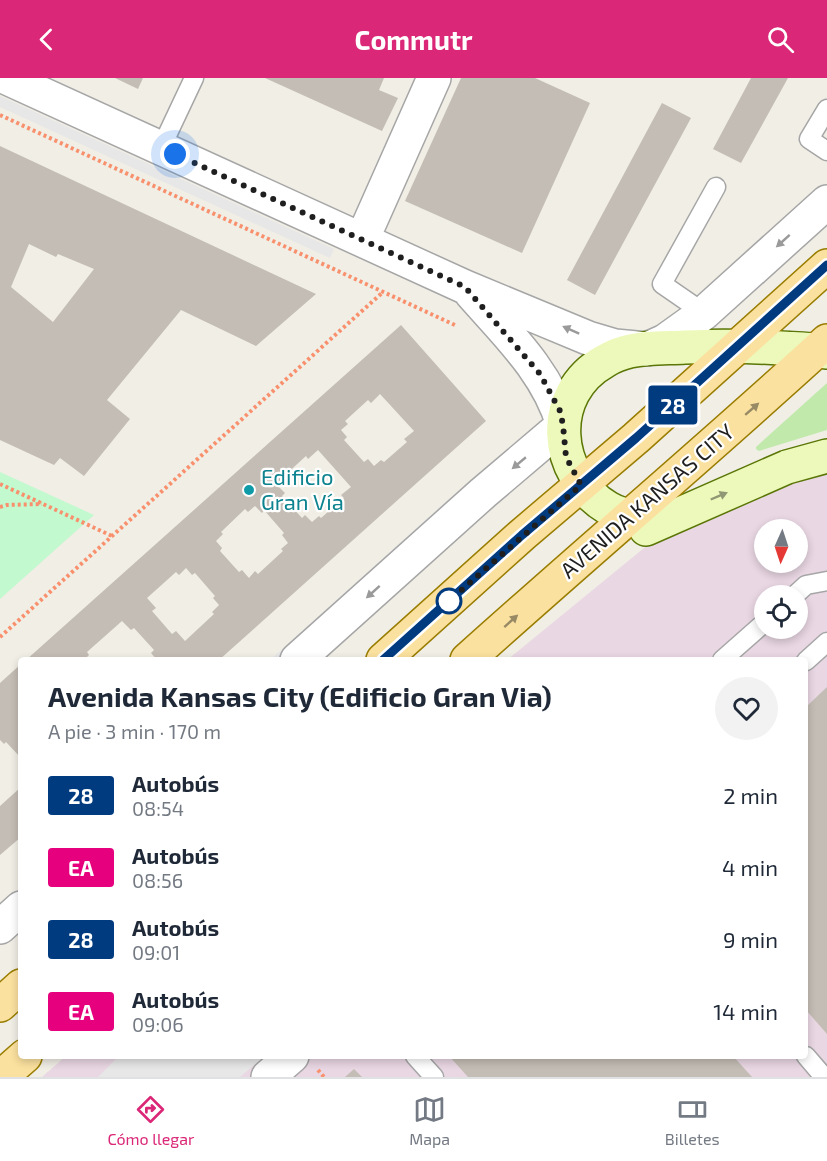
<!DOCTYPE html>
<html lang="es">
<meta charset="utf-8">
<style>
body{margin:0;font-family:"Exo 2",sans-serif;background:#f2f2f3;color:#1f2937;height:100vh;display:flex;flex-direction:column;font-size:22px;white-space:nowrap}
*{box-sizing:border-box;margin:0}
p{font-size:20px;color:#747a83}
.icon{flex:none;width:33px;height:33px;fill:none;stroke:currentColor;stroke-width:2;stroke-linecap:round;stroke-linejoin:round}
.map{position:relative;flex:1;overflow:hidden}
.panel{position:absolute;left:18px;top:579px;width:790px;height:402px;display:flex;flex-direction:column;background:#fff;border-radius:6px;box-shadow:0 3px 9px #0003}
.panel>*{flex:none}
.badge{padding:0 12px;border-radius:4px;font-size:21px;line-height:39px}
.needle{width:39px;rotate:183deg}
.fabs{position:absolute;left:754px;top:441px;display:grid;gap:12px}
.fabs a{display:grid;place-items:center;width:54px;height:54px;border-radius:50%;background:#fff;box-shadow:0 3px 9px #0003;font-size:30px}
.you{position:absolute;width:30px;height:30px;margin:-15px;border:4px solid #fff;border-radius:50%;background:#1a73e8;box-shadow:0 0 0 9px #1a73e833}
.map>.badge{position:absolute;translate:-50% -50%;box-shadow:0 0 0 3px #fff}
.round{display:grid;place-items:center;flex:none;width:63px;height:63px;border-radius:32px;background:#f2f2f3}
.headline{display:flex;align-items:center;justify-content:space-between;height:102px;padding:0 30px}
h1{font-size:28px;font-weight:700;line-height:45px}
ul{padding:0;list-style:none}
li{display:flex;align-items:center;gap:18px;height:72px;padding:0 30px}
li div{flex:1}
li b{display:block;font-size:22px}
li em{font-style:normal}
li .badge{min-width:66px;font-weight:700;text-align:center}
header{display:flex;justify-content:space-between;align-items:center;height:78px;padding:0 30px;background:#db2777;color:#fff;font-size:27px;font-weight:700}
.tab-bar{display:flex;justify-content:space-around;align-items:center;height:84px;border-top:2px solid #e0e1e3;background:#fff;font-size:16px;color:#747a83}
.tab-bar a{display:grid;justify-items:center;gap:3px}
.tab-bar .on{color:#db2777}
.map>svg:first-child{display:block}
.industrial{fill:#e9d7e3;fill-rule:evenodd}
.grass{fill:#c1e9ac}
.park{fill:#c3f9cf}
.parking{fill:#e7e7e7}
.building{fill:#c4bdb5;fill-rule:evenodd}
.lines{fill:none;stroke-linecap:round;stroke-linejoin:round}
.lane-casing{stroke:#a6a6a6;stroke-width:21}
.street-casing{stroke:#a6a6a6;stroke-width:36}
.secondary-casing{stroke:#5a7606;stroke-width:36}
.primary-casing{stroke:#997d01;stroke-width:36}
.path{stroke:#f9906d;stroke-width:4;stroke-dasharray:3 3;stroke-linecap:butt}
.lane{stroke:#fff;stroke-width:18}
.street{stroke:#fff;stroke-width:33}
.secondary{stroke:#edf9ba;stroke-width:33}
.primary{stroke:#fbe19f;stroke-width:33}
.oneway{fill:#9a9a9a}
.oneway2{fill:#988a65}
.oneway3{fill:#909774}
.line-casing{stroke:#fff;stroke-width:14}
.line{stroke:#003b80;stroke-width:9}
.walk{stroke:#1f1f1f;stroke-width:6;stroke-dasharray:0 10.8}
.culture-dot{fill:#0f9aa8;stroke:#fff;stroke-width:2}
.stop-dot{fill:#fff;stroke:#003b80;stroke-width:3}
.labels{text-anchor:middle;stroke-width:4.5;stroke-linejoin:round;paint-order:stroke}
.culture-label{font-size:22px;fill:#0d838f;stroke:#fff;text-anchor:start}
.street-label{font-size:22px;fill:#1f1f1f;stroke:#fff}
</style>
<header><svg class="icon" aria-label="back" viewBox="0 0 24 24"><path d="M15 5l-7 7 7 7"/></svg>Commutr<svg class="icon" aria-label="search" viewBox="0 0 24 24"><circle cx="10" cy="10" r="6"/><path d="M15 15l6 6"/></svg></header>
<div class="map">
<svg width="827" height="999" viewBox="0 0 827 999">
<rect width="100%" height="100%" fill="#f0eee5"/>
<path class="industrial" d="M827 395V999H42L66 978H806V582H507L649 466 802 400ZM765 452H798V484H765ZM765 518H798V550H765Z"/>
<path class="grass" d="M827 305V352L759 373 756 371V369Z"/>
<path class="park" d="M0 394 94 437 0 521Z"/>
<path class="parking" d="M0 18 334 171 330 180 0 29Z
M451 419 457 426 284 582H270Z
M119 978H265L240 999H98Z"/>
<path class="building" d="M115 0H143L138 11Z
M265 0H384L379 12 398 20 382 53Z
M461 0H535L590 25 522 175 405 123Z
M751 0H788L741 85 713 71Z
M662 25 691 40 595 217 567 202Z
M0 68 316 216 256 268 181 232 107 322 130 341 84 398 60 380 54 387 0 362ZM29 166 56 179 58 176 94 191 53 244 11 209Z
M401 247 486 343 219 582H157L151 575 154 572 134 550 131 552 122 543 87 574 89 577 87 579 89 582H26ZM380 316 414 353 404 361 407 364 384 384 381 382 374 388 368 381 364 384 344 362 347 359 341 352 348 346 345 343 368 322 371 325ZM318 372 351 409 341 417 344 420 321 440 319 438 312 444 305 437 302 440 282 418 285 415 278 408 285 402 283 399 306 378 308 381ZM255 428 262 435 264 432 284 455 282 457 288 465 281 471 283 473 258 496 255 493 249 500 242 492 239 494 220 473 222 470 216 463 223 456 221 454 245 431 248 434ZM186 490 192 497 195 495 215 518 213 520 219 527 212 534 214 536 185 563 176 553 172 556 152 533 156 530 147 520 176 494 179 497Z
M21 586V680L6 664 4 666 0 662V605Z
M827 609V956L806 932V629Z
M21 709V759L0 777V728Z
M449 978H733L752 999H468Z
M354 991 362 999H345Z"/>
<g class="lines">
<defs>
<path id="lane" d="M827 31 809 61 827 73
M161 70 194 0
M704 235 662 206 716 109
M794 518 806 507 827 503
M722 582 765 544
M806 583 827 564
M415 978 434 999
M806 978 824 999"/>
<path id="street" d="M7 0 465 209 588 260 615 268 647 271 665 263 704 235 827 124
M362 162 434 0
M297 582 483 415 563 347C548 294 506 255 471 215
M0 849 21 830
M268 999 292 978"/>
<path id="secondary" d="M666 441C646 441 625 440 608 430 553 397 546 316 605 283 613 278 621 275 630 273 648 269 667 270 685 269 717 268 749 268 781 270 797 271 812 271 827 274
M646 451 787 389 827 378"/>
<path id="primary" d="M383 582 522 457 636 360 827 188
M467 582C586 475 709 371 827 263
M0 927 21 908
M1 999 25 978"/>
</defs>
<use href="#lane" class="lane-casing"/>
<use href="#street" class="street-casing"/>
<use href="#secondary" class="secondary-casing"/>
<use href="#primary" class="primary-casing"/>
<path class="path" d="M0 37 457 248
M0 406 112 458
M0 429 7 427 42 426
M0 559 383 214
M318 992 324 999"/>
<use href="#lane" class="lane"/>
<use href="#street" class="street"/>
<use href="#secondary" class="secondary"/>
<use href="#primary" class="primary"/>
</g>
<defs><path id="oneway-solid" d="M-6-.8H1V-3.2L6.5 0L1 3.2V.8H-6Z" transform="scale(1.5)"/></defs>
<g class="oneway">
<use href="#oneway-solid" transform="translate(783 163) rotate(138)"/>
<use href="#oneway-solid" transform="translate(571 252) rotate(-156)"/>
<use href="#oneway-solid" transform="translate(519 385) rotate(140)"/>
<use href="#oneway-solid" transform="translate(373 514) rotate(138)"/>
</g>
<g class="oneway2">
<use href="#oneway-solid" transform="translate(752 331) rotate(-41)"/>
<use href="#oneway-solid" transform="translate(511 543) rotate(-42)"/>
</g>
<use class="oneway3" href="#oneway-solid" transform="translate(719 418) rotate(-23)"/>
<g class="lines">
<defs>
<path id="line" d="M383 582 522 457 636 360 827 187"/>
</defs>
<use href="#line" class="line-casing"/>
<use href="#line" class="line"/>
<path class="walk" d="M175 76 465 209 540 296 560 333 563 347 566 379 581 407 449 523"/>
</g>
<circle class="culture-dot" cx="249" cy="412" r="6"/>
<circle class="stop-dot" cx="449" cy="523" r="12"/>
<g class="labels">
<g class="culture-label">
<text x="261" y="407">Edificio<tspan x="261" dy="25">Gran Vía</tspan></text>
</g>
<g class="street-label">
<text transform="translate(647 423) rotate(-41)" y="8">AVENIDA KANSAS CITY</text>
</g>
</g>
</svg>
<div class="fabs">
<a><svg class="needle" viewBox="-14 -14 28 28"><path d="M0-13l5 13h-10z" fill="#e53935"/><path d="M0 13l5-13h-10z" fill="#747a83"/></svg></a>
<a><svg class="icon" aria-label="locate" viewBox="0 0 24 24"><circle cx="12" cy="12" r="6"/><path d="M12 2v4M12 18v4M2 12h4M18 12h4"/></svg></a>
</div>
<div class="you" style="left:175px;top:76px"></div>
<b class="badge" style="left:673px;top:327px;background:#003b80;color:#fff">28</b>
<section class="panel">
<div class="headline"><div><h1>Avenida Kansas City (Edificio Gran Via)</h1><p>A pie · 3 min · 170 m</p></div><a class="round"><svg class="icon" aria-label="heart" viewBox="0 0 24 24"><path d="M12 20l-8-8c-3-5 5-10 8-4 3-6 11-1 8 4z"/></svg></a></div>
<ul>
<li><span class="badge" style="background:#003b80;color:#fff">28</span><div><b>Autobús</b><p>08:54</p></div><em>2 min</em></li>
<li><span class="badge" style="background:#e6007e;color:#fff">EA</span><div><b>Autobús</b><p>08:56</p></div><em>4 min</em></li>
<li><span class="badge" style="background:#003b80;color:#fff">28</span><div><b>Autobús</b><p>09:01</p></div><em>9 min</em></li>
<li><span class="badge" style="background:#e6007e;color:#fff">EA</span><div><b>Autobús</b><p>09:06</p></div><em>14 min</em></li>
</ul>
</section>
</div>
<nav class="tab-bar">
<a class="on"><svg class="icon" aria-label="directions" viewBox="0 0 24 24"><path d="M12 3l9 9-9 9-9-9zM9 14v-3h6M13 9l2 2-2 2"/></svg>Cómo llegar</a>
<a><svg class="icon" aria-label="map" viewBox="0 0 24 24"><path d="M3 6l6-2 6 2 6-2v14l-6 2-6-2-6 2zM9 4v14M15 6v14"/></svg>Mapa</a>
<a><svg class="icon" aria-label="tickets" viewBox="0 0 24 24"><path d="M3 7h18v10H3zM15 7v10"/></svg>Billetes</a>
</nav>
